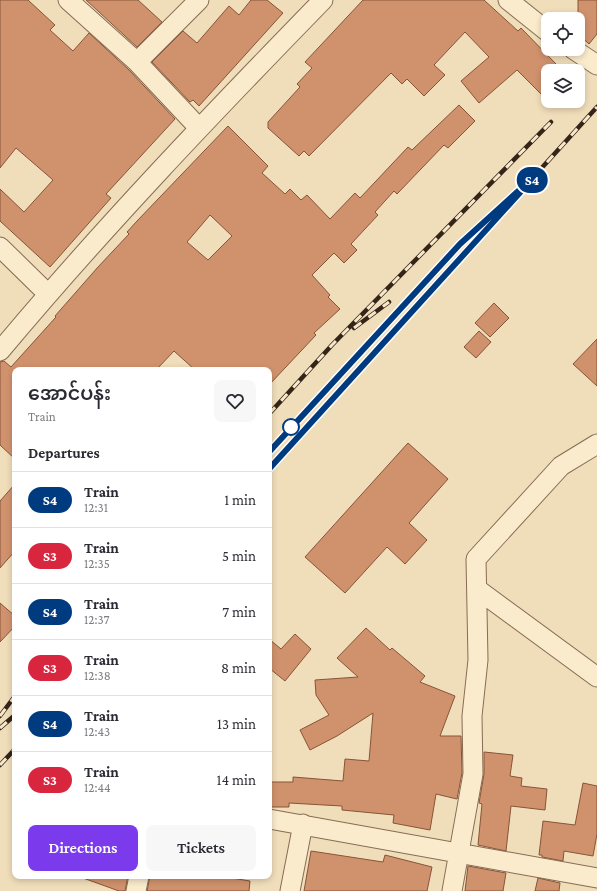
<!DOCTYPE html>
<meta charset="utf-8">
<style>
body{margin:0;font-family:"Crimson Pro","Noto Sans Myanmar",serif;background:#f7f7f7;color:#2b2b33;height:100vh;display:flex;flex-direction:column;font-size:15px;white-space:nowrap}
*{box-sizing:border-box;margin:0}
p{font-size:13px;color:#7c7c81}
.icon{flex:none;width:22px;height:22px;fill:none;stroke:currentColor;stroke-width:2;stroke-linecap:round;stroke-linejoin:round}
.map{position:relative;flex:1;overflow:hidden}
.drawer{position:absolute;left:12px;top:367px;width:260px;height:512px;display:flex;flex-direction:column;background:#fff;border-radius:8px;box-shadow:0 2px 6px #0003}
.drawer>*{flex:none}
.badge{padding:0 8px;border-radius:13px;font-size:14px;line-height:26px}
.fabs{position:absolute;left:541px;top:12px;display:grid;gap:8px}
.fabs a{display:grid;place-items:center;width:44px;height:44px;border-radius:8px;background:#fff;box-shadow:0 2px 6px #0003;font-size:20px}
.map>.badge{position:absolute;translate:-50% -50%;box-shadow:0 0 0 2px #fff}
h2{padding:0 16px;font-size:15px;line-height:36px}
.round{display:grid;place-items:center;flex:none;width:42px;height:42px;border-radius:8px;background:#f7f7f7}
.overview{display:flex;align-items:center;justify-content:space-between;height:68px;padding:0 16px}
h1{font-size:19px;font-weight:600;line-height:30px}
.button{display:flex;gap:8px;margin-top:auto;padding:8px 16px}
.button a{flex:1;height:46px;border-radius:8px;background:#7c3aed;color:#fff;font-size:16px;font-weight:600;line-height:46px;text-align:center}
.button a+a{background:#f7f7f7;color:#2b2b33}
ul{padding:0;list-style:none}
li{display:flex;align-items:center;gap:12px;height:56px;padding:0 16px;border-top:1px solid #e1e1e2}
li div{flex:1}
li b{display:block;font-size:15px}
li em{font-style:normal}
li .badge{min-width:44px;font-weight:700;text-align:center}
.map>svg:first-child{display:block}
.building{fill:#d0926d;stroke:#875438;fill-rule:evenodd}
.lines{fill:none;stroke-linecap:round;stroke-linejoin:round}
.minor-casing{stroke:#876c54;stroke-width:21}
.minor{stroke:#faebcd;stroke-width:19}
.rail-casing{stroke:#352519;stroke-width:4.5}
.rail{stroke:#f7e8c9;stroke-width:3;stroke-dasharray:9;stroke-linecap:butt}
.line-casing{stroke:#fff;stroke-width:9}
.line{stroke:#003b80;stroke-width:6}
.stop-dot{fill:#fff;stroke:#003b80;stroke-width:2}
</style>
<div class="map">
<svg width="597" height="891" viewBox="0 0 597 891">
<rect width="100%" height="100%" fill="#f0ddba"/>
<path class="building" d="M0 0H28L55 25 50 30 73 51 89 33 129 70 175 119 106 194 111 198 50 267 0 221V189L24 212 53 180 16 148 0 168Z
M86 0H138L162 22 137 47Z
M251 0H267L283 13 199 106 193 100 190 102 152 62 183 31 197 43 229 6 239 15Z
M363 0H484L518 31 521 28 556 64 548 71V87L541 94 517 70 479 103 461 81 489 57 465 32 434 65 445 75 424 96 407 79 402 84 391 73 309 156 304 151 299 156 268 128V122L300 87 297 84 312 68 305 62Z
M578 0H597V34L589 44 578 34Z
M459 105 475 121 448 148 444 145 397 194 394 191 375 212 378 215 351 244 357 250 344 263 334 253 312 275 330 295 328 297 340 309 314 333 316 335 269 385V370H195L174 351 156 370H15V459L0 445V362L4 361 11 367 56 317 55 316 98 267 129 234 127 232 137 221 228 126 268 166 262 173 285 194 290 189 301 200 307 195 330 219 355 193 360 198 408 147 412 150ZM210 215 232 236 208 260 187 242Z
M494 303 509 318 490 337 475 323Z
M479 331 491 342 476 358 464 347Z
M597 339V386L573 364Z
M408 443 448 479 409 523 427 540 405 564 387 547 345 593 305 557Z
M15 484V551L0 568V501Z
M0 603 15 616V626L0 642Z
M366 628 390 650 392 648 425 676 420 682 455 696 440 736H461L462 773 457 799 436 794 430 830 393 823 394 815 342 810V806L289 803V807H270V782H293V777L343 781 345 759 369 761 373 713 337 736 310 750 300 730 329 715 316 695 315 680 358 677 337 658Z
M295 634 311 649 285 681 269 668V639L281 649Z
M484 752 513 755 510 776 522 778 521 786 547 789 545 810 511 806 506 851 478 845 482 804 479 803 484 774Z
M583 783 597 786V834L593 856 564 851 563 861 542 857V855H539L543 821 575 825Z
M311 851 383 862 385 855 432 867 427 891H304Z
M468 866 506 873 503 891H465Z
M83 876H128L125 891H119L83 878Z
M150 876H219L250 881 249 891H147Z
M538 878 560 883 559 891H535Z"/>
<g class="lines">
<defs>
<path id="minor" d="M68 0 137 62 199 128
M508 0 548 32
M573 49 597 65
M137 62 199 0
M0 247 48 294
M0 351C102 229 212 114 323 0
M477 589 597 677
M269 819 597 878
M136 891 139 876
M290 891 303 824
M452 891 473 774 472 716 478 660 476 559 561 466 597 444"/>
</defs>
<use href="#minor" class="minor-casing"/>
<use href="#minor" class="minor"/>
<defs>
<path id="rail" d="M354 328 389 302
M269 414 332 345 551 122
M269 452 460 244 499 209
M269 469 597 107
M0 716 15 696
M0 728 15 715
M0 765 15 749"/>
</defs>
<use href="#rail" class="rail-casing"/>
<use href="#rail" class="rail"/>
</g>
<g class="lines">
<defs>
<path id="line" d="M269 452 460 244 536 175 269 469"/>
</defs>
<use href="#line" class="line-casing"/>
<use href="#line" class="line"/>
</g>
<circle class="stop-dot" cx="291" cy="427" r="8"/>
</svg>
<div class="fabs">
<a><svg class="icon" aria-label="locate" viewBox="0 0 24 24"><circle cx="12" cy="12" r="6"/><path d="M12 2v4M12 18v4M2 12h4M18 12h4"/></svg></a>
<a><svg class="icon" aria-label="layers" viewBox="0 0 24 24"><path d="M12 4l9 5-9 5-9-5zM3 14l9 5 9-5"/></svg></a>
</div>
<b class="badge" style="left:532px;top:180px;background:#003b80;color:#fff">S4</b>
<section class="drawer">
<div class="overview"><div><h1>အောင်ပန်း</h1><p>Train</p></div><a class="round"><svg class="icon" aria-label="heart" viewBox="0 0 24 24"><path d="M12 20l-8-8c-3-5 5-10 8-4 3-6 11-1 8 4z"/></svg></a></div>
<h2>Departures</h2>
<ul>
<li><span class="badge" style="background:#003b80;color:#fff">S4</span><div><b>Train</b><p>12:31</p></div><em>1 min</em></li>
<li><span class="badge" style="background:#d7263d;color:#fff">S3</span><div><b>Train</b><p>12:35</p></div><em>5 min</em></li>
<li><span class="badge" style="background:#003b80;color:#fff">S4</span><div><b>Train</b><p>12:37</p></div><em>7 min</em></li>
<li><span class="badge" style="background:#d7263d;color:#fff">S3</span><div><b>Train</b><p>12:38</p></div><em>8 min</em></li>
<li><span class="badge" style="background:#003b80;color:#fff">S4</span><div><b>Train</b><p>12:43</p></div><em>13 min</em></li>
<li><span class="badge" style="background:#d7263d;color:#fff">S3</span><div><b>Train</b><p>12:44</p></div><em>14 min</em></li>
</ul>
<div class="button"><a>Directions</a><a>Tickets</a></div>
</section>
</div>
